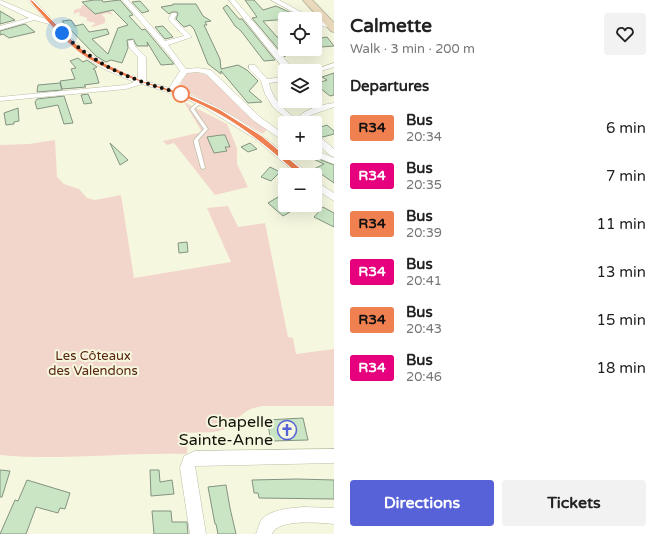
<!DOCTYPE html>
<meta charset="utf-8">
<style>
body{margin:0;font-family:"Varela Round",sans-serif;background:#f2f2f2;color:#222;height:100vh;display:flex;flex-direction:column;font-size:15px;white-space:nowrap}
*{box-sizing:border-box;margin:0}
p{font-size:13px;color:#767676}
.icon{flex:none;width:22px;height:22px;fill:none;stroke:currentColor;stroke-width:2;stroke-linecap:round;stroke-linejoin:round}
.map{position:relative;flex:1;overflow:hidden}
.sheet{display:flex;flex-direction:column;background:#fff;width:328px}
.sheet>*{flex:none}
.badge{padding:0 8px;border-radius:3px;font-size:14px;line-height:26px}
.tools{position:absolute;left:278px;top:12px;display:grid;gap:8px}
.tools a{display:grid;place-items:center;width:44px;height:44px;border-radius:4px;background:#fff;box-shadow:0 4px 16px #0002;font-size:20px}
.you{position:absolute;width:20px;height:20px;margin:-10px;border:3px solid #fff;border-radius:50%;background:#1a73e8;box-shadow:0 0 0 6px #1a73e833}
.map>.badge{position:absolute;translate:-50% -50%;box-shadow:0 0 0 2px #fff}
h2{padding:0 16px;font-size:15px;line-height:36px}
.round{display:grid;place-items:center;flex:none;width:42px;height:42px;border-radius:4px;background:#f2f2f2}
.overview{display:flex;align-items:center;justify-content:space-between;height:68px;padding:0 16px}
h1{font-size:19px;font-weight:800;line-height:30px}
.cta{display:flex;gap:8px;margin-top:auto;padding:8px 16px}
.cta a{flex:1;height:46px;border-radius:4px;background:#5761d8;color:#fff;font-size:16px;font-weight:800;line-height:46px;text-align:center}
.cta a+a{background:#f2f2f2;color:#222}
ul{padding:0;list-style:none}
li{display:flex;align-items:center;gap:12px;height:48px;padding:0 16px}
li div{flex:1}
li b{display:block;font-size:15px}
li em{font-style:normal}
li .badge{min-width:44px;font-weight:700;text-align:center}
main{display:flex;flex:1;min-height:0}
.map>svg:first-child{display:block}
.green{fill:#f3d6cb}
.building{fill:#c9e5c4;stroke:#849381}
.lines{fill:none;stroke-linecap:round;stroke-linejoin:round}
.service-casing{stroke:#bdbda6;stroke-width:1.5}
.minor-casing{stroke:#bdbda6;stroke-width:1}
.secondary-casing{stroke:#bdbda6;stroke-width:2}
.service{fill:#fff;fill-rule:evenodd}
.minor{fill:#fff;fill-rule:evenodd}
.secondary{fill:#ecdabd;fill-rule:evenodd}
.line{fill:#f08050;stroke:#fff}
.walk{stroke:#12120a;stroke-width:4;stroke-dasharray:0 7.2}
.stop-dot{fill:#fff;stroke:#f08050;stroke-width:2}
.labels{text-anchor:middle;stroke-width:4;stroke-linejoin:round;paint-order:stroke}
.park-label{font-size:13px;fill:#592410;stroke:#f6f7df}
.near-poi-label{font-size:16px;fill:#12120a;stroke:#f6f7df;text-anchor:end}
</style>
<main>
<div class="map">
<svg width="334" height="534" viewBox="0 0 334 534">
<rect width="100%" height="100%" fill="#f6f7df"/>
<path class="green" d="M82 5H86L109 10 113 15 106 13 102 15 105 18V23L93 27 91 26 95 24V23L87 21V18L79 15 80 13 79 12 74 14V10L81 8Z
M193 72 207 75 227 92V95L244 112 267 129 263 134 225 111 179 88 186 73Z
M184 102 227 124 237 148V164L248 187 215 195 174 143 167 145 163 141 202 132Z
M55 140 57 177 64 184 79 189 87 198 95 200 121 195 134 278 231 262 207 208 228 206 238 227 265 223 288 337 293 338 296 354 334 349V406H264C257 407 250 408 244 413 237 418 233 425 225 429 214 434 199 432 188 433L187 454C124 452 62 461 0 455V145L29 144Z"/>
<path class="building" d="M94 0H102L103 2 120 0 133 15 129 16 142 30 145 29 174 64 161 65 147 42 148 46H137L133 39 127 40 128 48 122 63 111 60 106 62 96 56 62 21 71 20 75 26 83 24 89 32 107 29 109 34 92 39 108 54 118 28 128 25 113 10 95 14 82 2Z
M245 0H254L263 10 276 6 298 16 289 19 263 21 277 37 282 38 285 41V57L252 18 257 17Z
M140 1 149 11 142 13 132 2Z
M173 4H196L203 16 211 21 205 22 207 25H204L220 59 221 69 238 65 247 70 258 81 249 91 262 102 248 103 221 71V74L208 64 194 29 190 25 184 27 176 19 178 14 177 12H172L169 14 161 7 173 5Z
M227 5 239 19H242L275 60 264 61 241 31 235 26 223 8Z
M0 11 15 20 0 24Z
M25 24 35 32 9 38 3 34 0 35V31Z
M163 26 173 37 165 39 155 27Z
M327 37 334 46 321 47 315 40V39Z
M78 58 83 62 87 60 97 67 93 69 95 70 99 83 84 85 86 87 62 89 60 81 75 79 71 69 76 68 70 61Z
M334 73V95L330 96 315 84 327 80 322 77Z
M60 83 62 90 37 92 38 85Z
M88 94 92 103 84 104 81 95Z
M64 96 73 123 64 124 58 105 37 109 35 102 37 99Z
M18 108 19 121 14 122V124L6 125 4 113Z
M327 125 334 131V134L323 137 315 133V129Z
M221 135H225L230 147H225L227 151 214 153 207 137Z
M110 143 128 160 120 165Z
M250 143 257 149 248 152 241 147Z
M311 156 334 165V183L314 169 324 164 309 157Z
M270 167 280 172 271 181 261 177Z
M278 197 285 203V208L290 212 283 216 268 203Z
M323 207 334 213V227L314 217Z
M187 242 188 252 179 253 178 243Z
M303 418 308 440 271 441 267 420Z
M0 470 10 471 2 497H0Z
M150 470H159L160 482 172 480 174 494 151 496Z
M297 479 334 480V499L259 498 258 493H254L252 480Z
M27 480 70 493 65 509 60 508 58 513 36 507 26 534H0L15 500 18 501Z
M226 485 230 508 236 534H218L216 524H215L208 487Z
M152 511H171L172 522H187L188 534H154Z"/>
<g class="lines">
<defs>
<path id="service" d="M199 101 202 102 194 109 208 129 198 140 205 168 203 169 201 168 194 143V140L204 129 190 109Z"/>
<path id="minor" d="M0 0 45 19 28 0H34C68 38 89 60 138 78V57L129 47 128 41 133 40 135 46 146 57V81L169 88 180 71 170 56 122 0H128L165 41 184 36 168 19 172 13H176L177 14 174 19 192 37 168 45 186 69 198 68 211 70 260 117 285 135V142L254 121 206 74 198 72 187 73 175 90C217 103 253 127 286 155 293 161 303 167 309 175H298L254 138 202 106 179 96 142 84 126 89 0 101V97L125 85 134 82 104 69 85 57 49 24 34 20 0 30V26L29 18 0 4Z
M229 0H235L290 65V69H284Z
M271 0H279L314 19H306Z
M315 19 332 24 333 25C328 29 320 26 315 23Z
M334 63V67L315 73V71H311Z
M249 65H255L267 79 285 77V81L269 83C272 99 284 109 296 119 306 108 321 105 334 103V107L311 115 302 123H292L273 107 265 94 261 81 249 69Z
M315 134 318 135 334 149V157L331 156 315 142Z
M315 150 334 158V164L311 155 310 153H315Z
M315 181 334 193V201L315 189Z
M334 449V463L195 466 206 534H190L180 468 184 456 195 451Z
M304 507 334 508V524C320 523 278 518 272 534H256C258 529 259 523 262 519 272 509 291 508 304 507Z"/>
<path id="secondary" d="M303 0H312L334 23V32L331 31Z"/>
</defs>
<use href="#service" class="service-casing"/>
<use href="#minor" class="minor-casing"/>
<use href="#secondary" class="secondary-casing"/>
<use href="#service" class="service"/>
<use href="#minor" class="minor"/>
<use href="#secondary" class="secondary"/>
</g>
<path class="line" d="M29 0H32L74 42 89 55 102 62 143 81 186 94 219 109 262 136 306 173V177H301C274 153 246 128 213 111 203 106 192 100 180 96 149 84 116 76 87 58 68 46 44 18 29 0Z"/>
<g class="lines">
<path class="walk" d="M62 33C86 56 111 71 143 82 156 87 170 90 184 95L181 94"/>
</g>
<defs>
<symbol id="church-ring" viewBox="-11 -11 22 22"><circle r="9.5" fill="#f6f7df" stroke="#5761d8" stroke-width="1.5"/><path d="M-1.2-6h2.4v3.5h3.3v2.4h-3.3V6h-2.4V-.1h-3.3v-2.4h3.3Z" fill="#5761d8"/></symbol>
</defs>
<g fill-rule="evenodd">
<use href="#church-ring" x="276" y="419" width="22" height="22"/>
</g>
<circle class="stop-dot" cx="181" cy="94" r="8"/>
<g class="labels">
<g class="park-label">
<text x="93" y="360">Les Côteaux<tspan x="93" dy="15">des Valendons</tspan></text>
</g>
<g class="near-poi-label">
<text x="273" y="427">Chapelle<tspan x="273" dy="18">Sainte-Anne</tspan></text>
</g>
</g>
</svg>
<div class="tools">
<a><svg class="icon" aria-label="locate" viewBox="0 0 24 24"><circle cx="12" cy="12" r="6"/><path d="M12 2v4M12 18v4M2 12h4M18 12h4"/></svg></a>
<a><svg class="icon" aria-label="layers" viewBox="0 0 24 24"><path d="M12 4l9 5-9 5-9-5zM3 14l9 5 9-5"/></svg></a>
<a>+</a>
<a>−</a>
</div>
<div class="you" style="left:62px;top:33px"></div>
</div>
<section class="sheet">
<div class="overview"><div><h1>Calmette</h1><p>Walk · 3 min · 200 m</p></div><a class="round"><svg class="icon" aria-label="heart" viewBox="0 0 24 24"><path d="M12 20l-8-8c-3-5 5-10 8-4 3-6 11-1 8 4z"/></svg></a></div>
<h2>Departures</h2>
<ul>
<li><span class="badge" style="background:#f08050;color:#111">R34</span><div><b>Bus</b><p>20:34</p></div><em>6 min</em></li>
<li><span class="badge" style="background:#e6007e;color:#fff">R34</span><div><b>Bus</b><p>20:35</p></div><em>7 min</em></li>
<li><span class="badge" style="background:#f08050;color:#111">R34</span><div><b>Bus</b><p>20:39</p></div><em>11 min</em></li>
<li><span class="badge" style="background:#e6007e;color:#fff">R34</span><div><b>Bus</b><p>20:41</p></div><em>13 min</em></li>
<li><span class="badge" style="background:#f08050;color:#111">R34</span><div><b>Bus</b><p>20:43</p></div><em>15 min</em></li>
<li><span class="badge" style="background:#e6007e;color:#fff">R34</span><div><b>Bus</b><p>20:46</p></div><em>18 min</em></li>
</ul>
<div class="cta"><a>Directions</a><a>Tickets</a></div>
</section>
</main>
